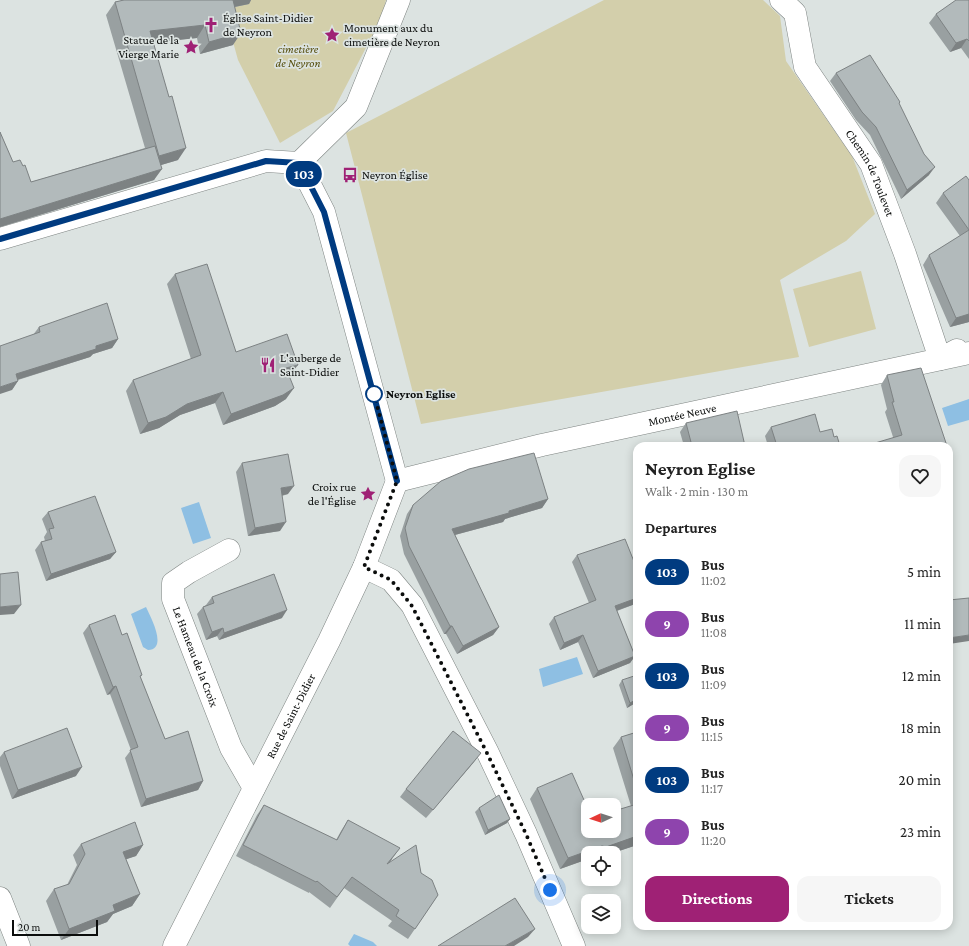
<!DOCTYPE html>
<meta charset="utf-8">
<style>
body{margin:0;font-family:"Crimson Pro",serif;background:#f6f6f6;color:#222;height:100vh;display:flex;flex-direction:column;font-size:15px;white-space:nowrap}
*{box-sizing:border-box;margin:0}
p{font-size:13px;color:#767676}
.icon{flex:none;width:22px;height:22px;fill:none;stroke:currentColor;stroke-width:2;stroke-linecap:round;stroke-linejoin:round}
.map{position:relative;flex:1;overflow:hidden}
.panel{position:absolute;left:633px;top:442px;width:320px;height:488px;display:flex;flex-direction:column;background:#fff;border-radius:12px;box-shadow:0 2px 10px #0003}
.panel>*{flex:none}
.badge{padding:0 8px;border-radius:13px;font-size:14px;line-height:26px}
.needle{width:26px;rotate:266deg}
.fabs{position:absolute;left:581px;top:798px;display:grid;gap:8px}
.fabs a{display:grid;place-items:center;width:40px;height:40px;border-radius:8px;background:#fff;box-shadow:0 2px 10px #0003;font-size:20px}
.scale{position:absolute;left:12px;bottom:10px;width:86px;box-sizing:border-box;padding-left:4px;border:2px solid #0b0d0c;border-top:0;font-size:11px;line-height:14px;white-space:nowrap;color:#0b0d0c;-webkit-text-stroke:3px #dce3e1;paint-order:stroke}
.you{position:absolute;width:20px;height:20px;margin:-10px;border:3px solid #fff;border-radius:50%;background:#1a73e8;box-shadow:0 0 0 6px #1a73e833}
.map>.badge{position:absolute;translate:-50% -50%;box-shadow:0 0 0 2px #fff}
h2{padding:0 12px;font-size:15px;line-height:36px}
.round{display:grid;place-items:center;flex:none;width:42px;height:42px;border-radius:12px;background:#f6f6f6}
.head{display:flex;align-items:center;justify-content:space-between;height:68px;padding:0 12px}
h1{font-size:19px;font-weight:700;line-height:30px}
.primary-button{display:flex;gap:8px;margin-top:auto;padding:8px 12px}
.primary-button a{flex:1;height:46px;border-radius:12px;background:#9f2175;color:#fff;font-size:16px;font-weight:700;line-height:46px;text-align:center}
.primary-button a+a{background:#f6f6f6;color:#222}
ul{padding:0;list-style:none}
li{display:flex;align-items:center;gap:12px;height:52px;padding:0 12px}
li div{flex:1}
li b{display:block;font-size:15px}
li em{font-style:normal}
li .badge{min-width:44px;font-weight:700;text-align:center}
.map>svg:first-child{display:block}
.green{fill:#d3cfab}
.water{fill:#8ebfe3}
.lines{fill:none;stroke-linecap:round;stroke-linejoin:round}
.minor-casing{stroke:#7e8482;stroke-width:23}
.tertiary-casing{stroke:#7e8482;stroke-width:23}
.minor{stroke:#fff;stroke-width:22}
.tertiary{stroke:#fff;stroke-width:22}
.wall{fill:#99a0a1}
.shaded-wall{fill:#7d8283}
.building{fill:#b2babb;stroke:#7d8283}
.line-casing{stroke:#fff;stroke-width:9}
.line{stroke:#003b80;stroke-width:6}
.walk{stroke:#0b0d0c;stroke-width:4;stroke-dasharray:0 7.2}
.stop-dot{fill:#fff;stroke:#003b80;stroke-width:2}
.labels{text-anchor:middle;stroke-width:3.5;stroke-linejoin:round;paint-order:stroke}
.poi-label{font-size:12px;fill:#0b0d0c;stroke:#dce3e1;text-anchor:start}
.park-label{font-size:12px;font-style:italic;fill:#564e0c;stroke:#dce3e1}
.street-label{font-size:12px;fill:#0b0d0c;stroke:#dce3e1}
.stop-label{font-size:12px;font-weight:bold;fill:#0b0d0c;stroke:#dce3e1;text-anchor:start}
</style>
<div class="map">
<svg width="969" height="946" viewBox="0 0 969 946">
<rect width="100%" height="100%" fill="#dce3e1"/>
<path class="green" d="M248 0H386L381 19 333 111 280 143 238 60 224 9 248 4Z
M604 0H763L780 16 786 61 852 156 875 214 846 241 780 280 799 357 421 424 346 133Z
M861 271 876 329 809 347 793 289Z"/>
<path class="water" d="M969 399V420L948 426 942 408Z
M199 502 211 538 193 544 181 508Z
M146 607C151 618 168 649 148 650L143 647 131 614Z
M577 657 583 674 543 687 539 669Z
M354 934 373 942 377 946H350L348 944Z"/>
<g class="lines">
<defs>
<g id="minor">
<path id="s1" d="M781 0 795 13 805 67 871 164 905 254 940 359 957 350"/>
<path d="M299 163 324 212 397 481"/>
<path d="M299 163 356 107 399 0"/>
<path d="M0 239 266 161 299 163"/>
<path id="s2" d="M229 550 189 572 173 583V599L231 748 254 788"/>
<path d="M364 567 391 580 412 605 487 751 526 834 574 946"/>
<path d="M0 898 19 946"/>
</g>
<g id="tertiary">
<path id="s3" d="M174 946 329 641 364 567 397 481 542 445 969 353"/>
</g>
</defs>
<use href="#minor" class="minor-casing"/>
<use href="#tertiary" class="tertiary-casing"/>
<use href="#minor" class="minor"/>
<use href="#tertiary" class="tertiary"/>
</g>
<path class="wall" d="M124 0H251L249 4 235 7 233 45 200 54 197 38 153 42 178 160 161 165 154 180 0 227V132L13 162 23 166 31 182 145 148 106 15 115 2Z
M969 0V59L961 48 950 52 929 23 936 14Z
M836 73 899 104 929 175 901 199 870 135 856 120 830 81Z
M969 180V322L950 327 923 265 929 255 960 236 936 203 943 193Z
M175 274 236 352 290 375 289 376 286 399 275 406 223 425 215 403 180 415 159 428 140 434 126 391 133 380 191 359 167 284Z
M39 327 118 339 112 348 93 354 90 357 18 380 12 390 33 335Z
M887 375 947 446 893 437 885 412 887 409 881 385Z
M686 423 745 446H684L680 432Z
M771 427 820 432 834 437 840 446H768L765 436Z
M242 463 288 494 282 496 280 531 248 536 236 472Z
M548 499 542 508 505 519 503 522 455 535 499 627 493 635 457 654 446 634H444L404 554 400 536 407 514 413 505Z
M48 512 116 552 110 559 46 581 35 550 41 542 45 541 44 537 47 532 42 519Z
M577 555 637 569V601L635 604 617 611 635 656 630 663 593 678 578 642 560 650 549 624 554 617 589 603 572 562Z
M212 597 282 618 219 640 217 636 206 640 197 614 203 607 206 605Z
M89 625 122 635 142 675 140 677 165 739 203 781 198 790 141 807 125 758 131 750 110 694 107 695 83 633Z
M622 680 637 702 627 708 619 685Z
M637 732V845L613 853H588V859L560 869 530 799 537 788 588 831 631 806 613 748 621 737Z
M4 752 76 776 12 799 0 766V757Z
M474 762 426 818 400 797 406 789Z
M264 805 336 840 341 831 348 820 392 859 390 862 421 873 438 895 408 939 388 926 392 921 344 888 330 908 309 892V893L236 856 257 815Z
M479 808 510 819 507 823 485 835 475 812Z
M81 844 143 845 136 856 126 859 140 894 132 906 113 914 107 922 61 940 46 901 54 889 67 885 77 865 73 855Z"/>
<path class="shaded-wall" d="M230 0H251L249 4 224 9Z
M205 25 197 38 141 44 150 31Z
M241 33 233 45 200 54 209 42Z
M967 39 961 48 950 52 956 43Z
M186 148 178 160 151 168 159 156Z
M935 167 929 175 901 199 907 190Z
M162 169 154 180 0 227V219Z
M969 314V322L950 327 956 318Z
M118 339 112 348 93 354 90 357 10 382 16 374 96 346Z
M298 365 290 375 279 379 286 368Z
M18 381 12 390 0 394V387Z
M294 388 286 399 275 406 223 425 231 414Z
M223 392 215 403 180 415 159 428 140 434 148 423 187 404Z
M294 486 288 494 274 497 281 488Z
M548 499 542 508 505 519 503 522 447 537 452 529Z
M286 522 280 531 248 536 255 528Z
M116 552 110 559 46 581 51 574Z
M637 598V601L635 604 610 613 615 606Z
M21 605 14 614 0 615V607Z
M287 610 282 618 219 640 224 633Z
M450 626H452L446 634H444Z
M499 627 493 635 457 654 463 646Z
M223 628 217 636 206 640 212 632Z
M583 635 578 642 560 650 564 643Z
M969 635V641L949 644V638Z
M635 656 630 663 593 678 598 671Z
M116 686 110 694 107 695 113 687Z
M637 699V702L627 708 630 703Z
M481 753 474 762 426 818 433 810Z
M82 767 76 776 12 799 18 790Z
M203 781 198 790 141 807 146 799Z
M510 819 507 823 485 835 488 830Z
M637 836V845L613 853H588V859L560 869 568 858 602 846Z
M143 845 136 856 115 863 123 852Z
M400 848 392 859 379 874 387 864Z
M140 894 132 906 113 914 107 922 61 940 69 929 113 905Z
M535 929 528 937 514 946H505Z"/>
<path class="building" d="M124 0H233L241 33 209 42 205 25 150 31 169 97 172 96 186 148 159 156 115 2Z
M956 0H969V41L967 39 956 43 936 14Z
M870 55 900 102 899 103 924 154 935 167 907 190 876 127 862 112 836 73Z
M0 132 13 162 20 160 23 166 25 165 31 182 155 146 162 169 0 219Z
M966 176 969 180V230L943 193Z
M969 230V314L956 318 929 255Z
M207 264 236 352 287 334 298 365 286 368 294 388 283 395 231 414 223 392 187 404 166 417 148 423 133 380 201 355 175 274Z
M107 303 118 339 96 346V349L16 374 18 381 0 387V346L40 332 39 327Z
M921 368 947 446H865L902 435 892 402H894L887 375Z
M737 411 745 446H692L686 423Z
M815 414 820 432 832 429 834 437 837 436 840 446H777L771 427Z
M949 452 952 460 949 461Z
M534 453 548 499 509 511V513L452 529 499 627 463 646 452 626H450L409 546 405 528 413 505 441 481 469 469Z
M288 454 294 486 281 488 286 522 255 528 242 463Z
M95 496 116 552 51 574 41 542 52 539 49 529 54 528 48 512Z
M625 539 637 569V598L615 606 635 656 598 671 583 635 564 643 554 617 596 600 577 555Z
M18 572 21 605 0 607V574Z
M274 574 287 610 224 633 223 628 212 632 203 607 214 603 212 597Z
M969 598V635L949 638V600Z
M115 615 122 635 127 633 142 675 140 676 165 739 188 731 203 781 146 799 130 750 138 747 116 686 113 687 89 625Z
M637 675V699L630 703 622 680Z
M67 728 82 767 18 790 4 752Z
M453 731 481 753 433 810 406 789Z
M637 732V790L621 737Z
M572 773 588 809V831H614V811L637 804V836L606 847 602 846 568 858 537 788Z
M499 795 510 819 488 830 479 808Z
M264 805 337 840 348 820 400 848 387 864 416 845 421 873 432 880 438 895 415 929 396 916 399 910 352 877 337 897 317 881 316 882 243 845Z
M135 822 143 845 123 852 140 894 113 905 115 911 69 929 54 889 69 884 85 854 81 844Z
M515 898 535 929 505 946H438Z"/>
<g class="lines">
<defs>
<path id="line" d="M0 239 266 161 299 163 324 212 397 481"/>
</defs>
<use href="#line" class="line-casing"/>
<use href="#line" class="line"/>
<path class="walk" d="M374 394 397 481 364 567 391 580 412 606 486 751 526 834 550 890"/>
</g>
<defs>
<symbol id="church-bare" viewBox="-9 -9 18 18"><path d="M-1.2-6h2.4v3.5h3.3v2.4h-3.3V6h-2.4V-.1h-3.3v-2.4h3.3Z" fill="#9f2175" stroke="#dce3e1" stroke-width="2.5" paint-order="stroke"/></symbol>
<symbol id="sight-bare" viewBox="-9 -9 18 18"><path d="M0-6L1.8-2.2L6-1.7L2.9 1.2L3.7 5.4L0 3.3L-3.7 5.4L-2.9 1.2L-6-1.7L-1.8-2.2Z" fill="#9f2175" stroke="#dce3e1" stroke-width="2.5" paint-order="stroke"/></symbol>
<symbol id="bus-bare" viewBox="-9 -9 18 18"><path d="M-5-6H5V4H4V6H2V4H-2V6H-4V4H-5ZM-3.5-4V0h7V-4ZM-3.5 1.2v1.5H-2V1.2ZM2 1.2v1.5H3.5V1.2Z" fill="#9f2175" stroke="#dce3e1" stroke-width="2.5" paint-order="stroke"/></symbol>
<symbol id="restaurant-bare" viewBox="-9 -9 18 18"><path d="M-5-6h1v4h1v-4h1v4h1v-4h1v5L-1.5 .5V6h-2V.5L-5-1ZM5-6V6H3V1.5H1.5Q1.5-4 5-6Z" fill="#9f2175" stroke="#dce3e1" stroke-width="2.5" paint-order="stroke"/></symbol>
</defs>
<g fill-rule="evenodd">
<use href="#church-bare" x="200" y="14" width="22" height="22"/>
<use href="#sight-bare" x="321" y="24" width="22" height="22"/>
<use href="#sight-bare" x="180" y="36" width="22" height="22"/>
<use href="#bus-bare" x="339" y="164" width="22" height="22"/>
<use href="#restaurant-bare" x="257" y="354" width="22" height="22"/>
<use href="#sight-bare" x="357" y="483" width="22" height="22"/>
</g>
<circle class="stop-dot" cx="374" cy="394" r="8"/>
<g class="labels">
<g class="poi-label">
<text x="223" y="22">Église Saint-Didier<tspan x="223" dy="14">de Neyron</tspan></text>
<text x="344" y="32">Monument aux du<tspan x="344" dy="14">cimetière de Neyron</tspan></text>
<text x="179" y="44" text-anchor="end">Statue de la<tspan x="179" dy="14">Vierge Marie</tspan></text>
<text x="362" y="179">Neyron Église</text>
<text x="280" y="362">L'auberge de<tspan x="280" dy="14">Saint-Didier</tspan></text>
<text x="356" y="491" text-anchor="end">Croix rue<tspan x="356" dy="14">de l'Église</tspan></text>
</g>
<g class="park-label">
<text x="298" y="53">cimetière<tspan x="298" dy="14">de Neyron</tspan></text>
</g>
<g class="street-label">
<text dy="4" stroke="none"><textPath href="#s1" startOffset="199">Chemin de Toulevet</textPath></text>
<text dy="4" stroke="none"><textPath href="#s3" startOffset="809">Montée Neuve</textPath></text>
<text dy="4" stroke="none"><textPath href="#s2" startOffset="143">Le Hameau de la Croix</textPath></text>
<text dy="4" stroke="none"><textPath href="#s3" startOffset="258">Rue de Saint-Didier</textPath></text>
</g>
<g class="stop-label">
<text x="386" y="398">Neyron Eglise</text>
</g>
</g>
</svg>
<div class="fabs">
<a><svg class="needle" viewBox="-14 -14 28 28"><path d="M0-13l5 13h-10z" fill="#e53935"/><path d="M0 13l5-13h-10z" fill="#767676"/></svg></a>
<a><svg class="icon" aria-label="locate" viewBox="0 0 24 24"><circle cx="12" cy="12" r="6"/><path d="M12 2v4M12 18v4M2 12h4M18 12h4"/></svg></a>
<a><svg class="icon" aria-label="layers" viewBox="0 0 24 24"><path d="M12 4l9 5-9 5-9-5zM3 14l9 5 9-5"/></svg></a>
</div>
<div class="scale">20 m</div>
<div class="you" style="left:550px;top:890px"></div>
<b class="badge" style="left:304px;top:174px;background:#003b80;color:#fff">103</b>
<section class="panel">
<div class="head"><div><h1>Neyron Eglise</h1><p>Walk · 2 min · 130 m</p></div><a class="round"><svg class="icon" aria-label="heart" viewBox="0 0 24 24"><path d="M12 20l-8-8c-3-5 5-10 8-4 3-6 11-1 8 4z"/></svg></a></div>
<h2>Departures</h2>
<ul>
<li><span class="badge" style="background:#003b80;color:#fff">103</span><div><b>Bus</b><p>11:02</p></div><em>5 min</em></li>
<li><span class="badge" style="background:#8e44ad;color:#fff">9</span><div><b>Bus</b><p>11:08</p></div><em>11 min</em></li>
<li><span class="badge" style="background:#003b80;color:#fff">103</span><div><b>Bus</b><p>11:09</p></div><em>12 min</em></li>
<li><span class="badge" style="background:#8e44ad;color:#fff">9</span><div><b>Bus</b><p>11:15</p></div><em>18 min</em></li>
<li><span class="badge" style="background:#003b80;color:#fff">103</span><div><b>Bus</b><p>11:17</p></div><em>20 min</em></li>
<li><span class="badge" style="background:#8e44ad;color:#fff">9</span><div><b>Bus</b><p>11:20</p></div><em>23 min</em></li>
</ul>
<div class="primary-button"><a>Directions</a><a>Tickets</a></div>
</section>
</div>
